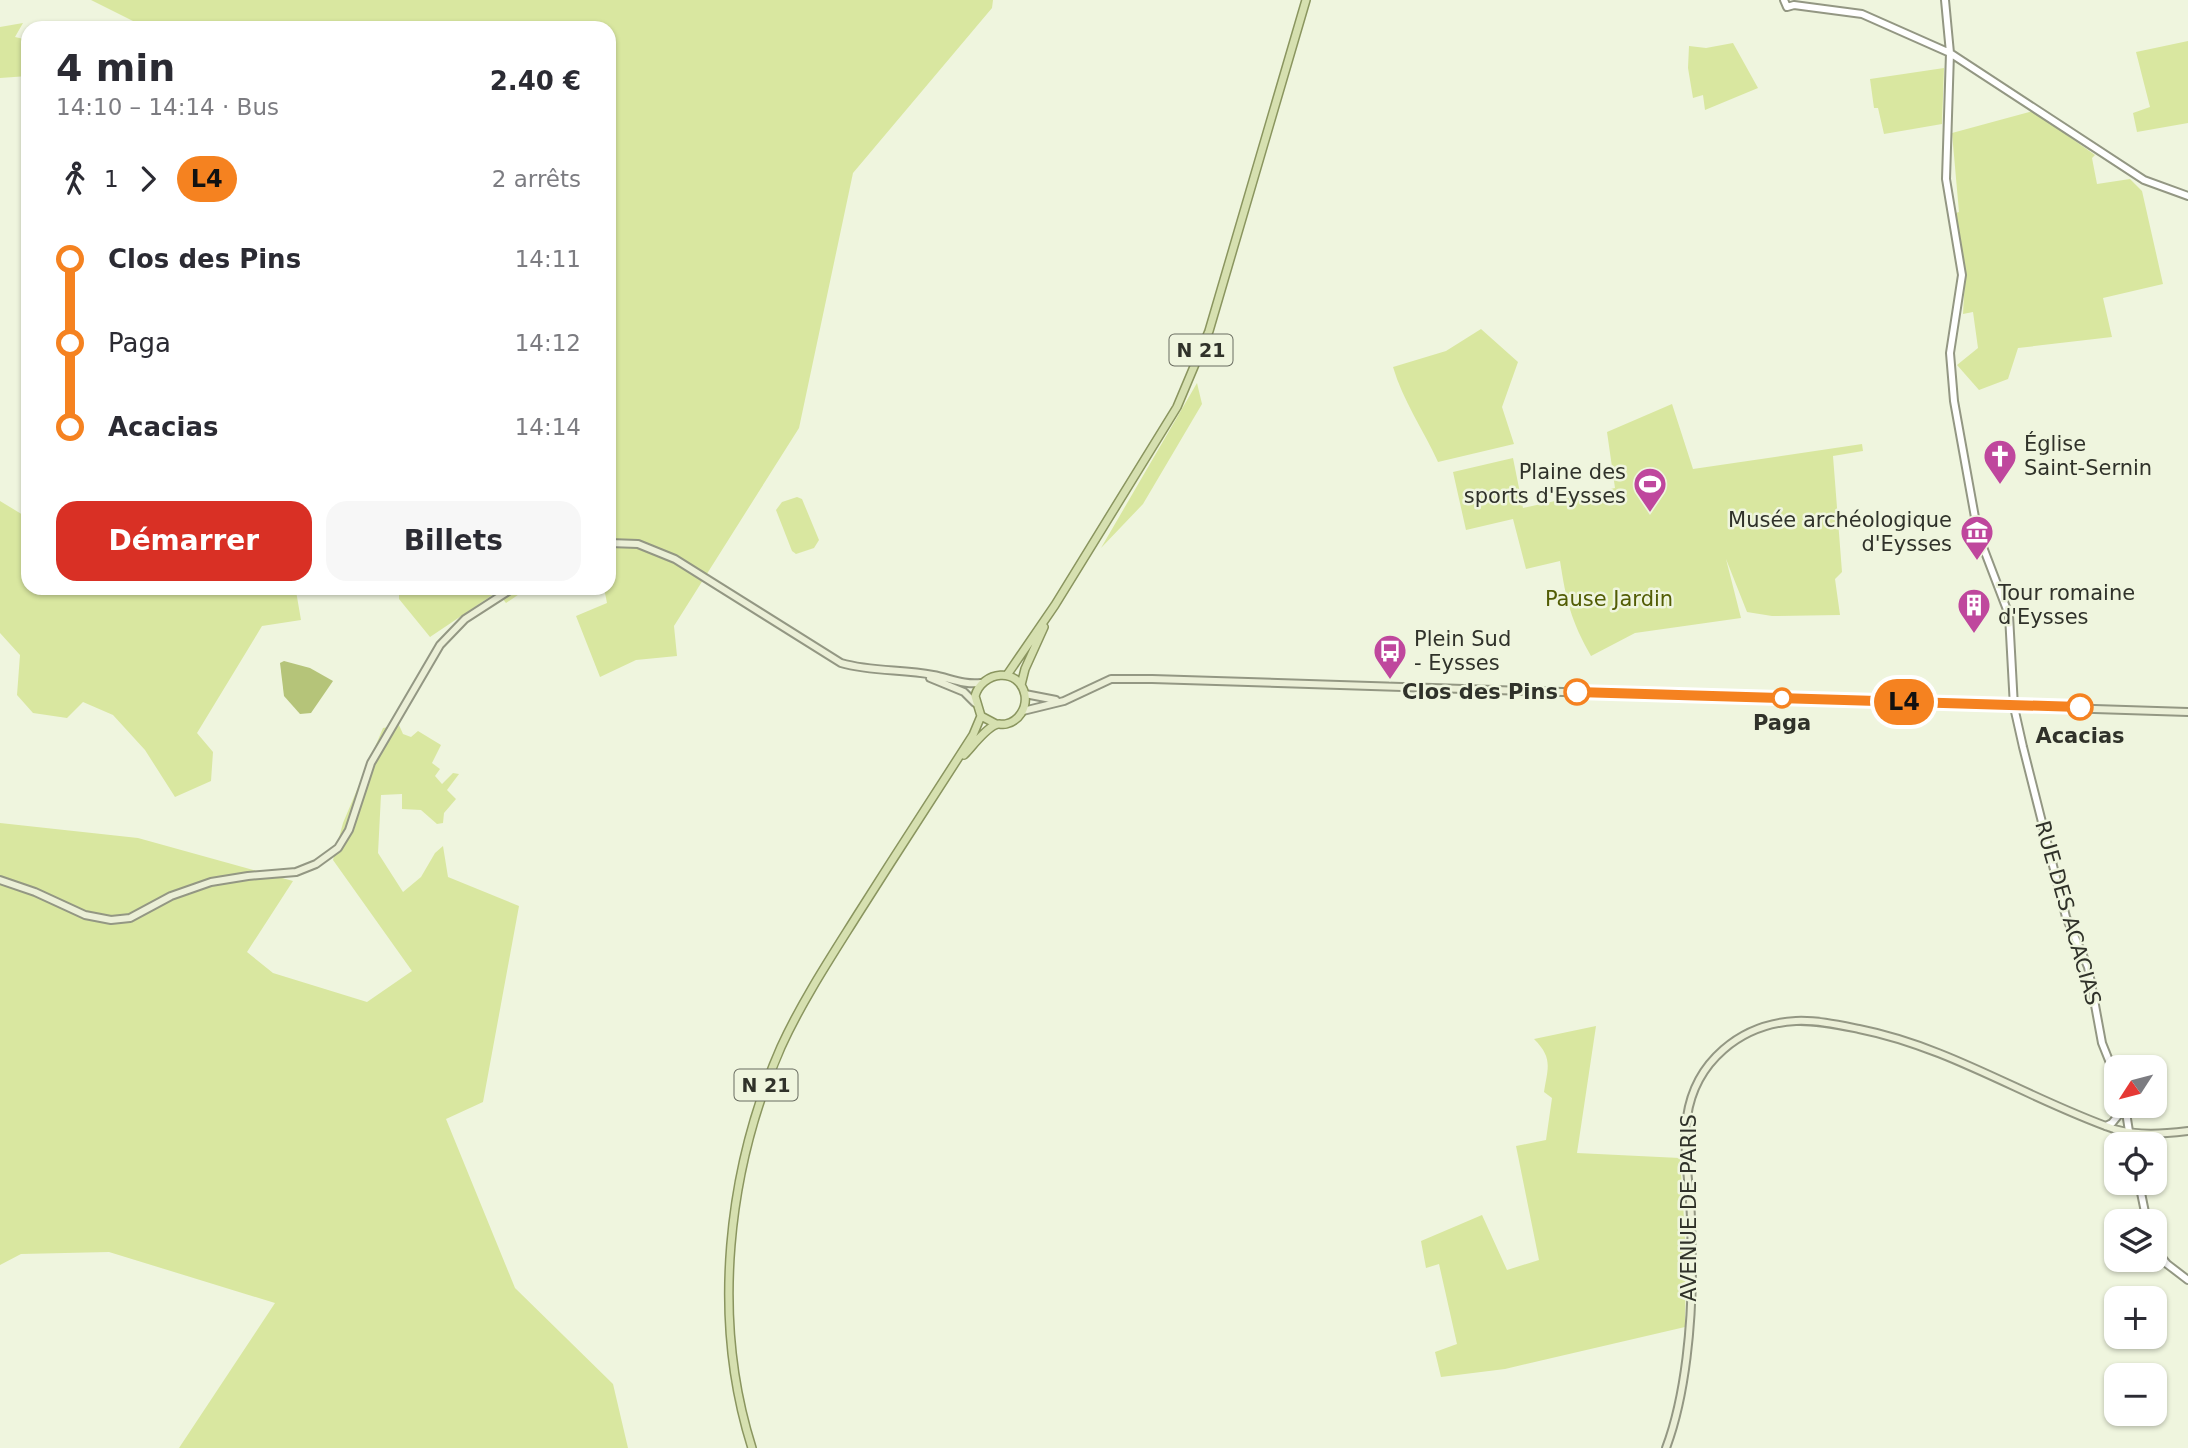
<!DOCTYPE html>
<html lang="fr">
<meta charset="utf-8">
<style>
body{margin:0;font-family:"DejaVu Sans",sans-serif;background:#f7f7f7;color:#2b2b33;height:100vh;display:flex;flex-direction:column;font-size:26px;white-space:nowrap}
*{box-sizing:border-box;margin:0}
p{font-size:23px;color:#7c7c81}
.icon{flex:none;width:38px;height:38px;fill:none;stroke:currentColor;stroke-width:2;stroke-linecap:round;stroke-linejoin:round}
.map{position:relative;flex:1;overflow:hidden}
.drawer{position:absolute;left:21px;top:21px;width:595px;height:574px;display:flex;flex-direction:column;background:#fff;border-radius:21px;box-shadow:0 2px 5px #0004}
.drawer>*{flex:none}
.badge{padding:0 14px;border-radius:23px;font-size:24px;line-height:46px}
.needle{width:46px;rotate:234deg}
.tools{position:absolute;left:2104px;top:1055px;display:grid;gap:14px}
.tools a{display:grid;place-items:center;width:63px;height:63px;border-radius:14px;background:#fff;box-shadow:0 2px 5px #0004;font-size:35px}
.map>.badge{position:absolute;translate:-50% -50%;box-shadow:0 0 0 4px #fff}
.legs{display:flex;align-items:center;gap:10px;height:77px;padding:0 35px;font-size:23px}
.legs p{margin-inline-start:auto}
.overview{display:flex;align-items:center;justify-content:space-between;height:119px;padding:0 35px}
h1{font-size:38px;font-weight:800;line-height:52px}
.primary-button{display:flex;gap:14px;margin-top:auto;padding:14px 35px}
.primary-button a{flex:1;height:80px;border-radius:21px;background:#d93025;color:#fff;font-size:28px;font-weight:800;line-height:80px;text-align:center}
.primary-button a+a{background:#f7f7f7;color:#2b2b33}
ul{padding:0 35px;list-style:none}
li{display:flex;align-items:center;gap:24px;height:84px;font-size:26px}
li i{display:grid;place-items:center;width:10px;height:100%;margin:0 9px;background:currentColor}
li i::after{content:'';width:18px;height:18px;margin:-9px;border:5px solid;border-radius:50%;background:#fff}
li p{margin-inline-start:auto}
li:first-child i{background:linear-gradient(#0000 50%,currentColor 0)}
li:last-child i{background:linear-gradient(currentColor 50%,#0000 0)}
.map>svg:first-child{display:block}
.green{fill:#d9e7a0}
.water{fill:#b5c479}
.lines{fill:none;stroke-linecap:round;stroke-linejoin:round}
.tertiary-casing{stroke:#939783;stroke-width:10}
.secondary-casing{stroke:#939783;stroke-width:10}
.primary-casing{stroke:#8a955f;stroke-width:10}
.tertiary{stroke:#fff;stroke-width:6}
.secondary{stroke:#ebefd7;stroke-width:6}
.primary{stroke:#d6e0b0;stroke-width:7}
.line-1-casing{stroke:#fff;stroke-width:16}
.line-1{stroke:#f58220;stroke-width:10}
.stop-1-dot{fill:#fff;stroke:#f58220;stroke-width:3.5}
.labels{text-anchor:middle;stroke-width:5;stroke-linejoin:round;paint-order:stroke}
.shield{fill:#eff5de;stroke:#696c60;stroke-width:2}
.shield-label{font-size:19px;font-weight:bold;fill:#30322a}
.poi-label{font-size:21px;fill:#30322a;stroke:#eff5de;text-anchor:start}
.park-label{font-size:21px;fill:#525d05;stroke:#eff5de}
.stop-label{font-size:21px;font-weight:bold;fill:#30322a;stroke:#eff5de}
.street-label{font-size:21px;fill:#30322a;stroke:#eff5de}
</style>
<div class="map">
<svg width="2188" height="1448" viewBox="0 0 2188 1448">
<rect width="100%" height="100%" fill="#eff5de"/>
<path class="green" d="M91 0H993L992 8 853 173 799 428 674 626 677 656 636 660 600 677 576 616 607 603 604 588H609V28H147Z
M23 23 15 37 28 40V76L0 78V27Z
M2188 41V123L2137 132 2133 113 2150 107 2136 52Z
M1733 43 1758 88 1705 110 1703 95 1693 98 1688 68 1689 46 1706 48Z
M1944 68 1942 124 1884 134 1878 108H1874L1870 79Z
M2033 111 2095 155 2092 158 2097 184 2130 179 2142 191 2163 284 2103 298 2112 337 2018 348 2008 379 1979 390 1957 365 1978 348 1973 312 1963 314 1965 277 1956 213 1959 212 1952 133Z
M1481 329 1518 362 1502 407 1514 444 1438 462C1423 429 1403 401 1393 367L1446 351Z
M1197 383 1202 404 1143 504 1101 548Z
M1672 404 1693 469 1862 444 1863 451 1833 456 1842 572 1835 579 1840 615 1772 616 1747 612 1726 559 1741 618 1635 633 1591 656C1571 621 1566 600 1560 561L1526 569 1513 519 1466 530 1453 472 1513 458 1523 508 1615 488 1607 432Z
M797 497 802 499 819 540 814 548 796 554 792 551 776 510 782 502Z
M0 501 28 518V588H293L296 591 301 620 262 626 197 733 213 752 211 781 175 797 145 750 113 715 83 702 67 718 33 713 17 695 20 655 0 633Z
M399 588H528L506 603 497 592 430 637 399 599Z
M399 725 403 734 411 737 418 731 441 745 432 763 440 769 435 776 442 784 453 773 459 774 447 790 456 799 444 813 443 823 437 824 421 810 402 809V794L381 795 378 853 403 892 421 877 435 853 443 846 448 877 519 906 483 1102 446 1119 515 1288 613 1384 628 1448H179L275 1303 109 1252 21 1254 0 1265V823L138 838 293 881 247 952 273 973 367 1002 412 971 333 860 343 823 383 728Z
M1596 1026 1577 1153 1680 1158 1686 1250 1685 1327 1505 1369 1441 1377 1435 1352 1457 1344 1439 1264 1426 1268 1421 1241 1482 1215 1507 1270 1539 1260 1516 1146 1546 1140 1552 1098 1544 1092C1548 1067 1553 1058 1534 1039Z"/>
<path class="water" d="M284 661 310 668 333 681 311 713 300 714 284 696 280 663Z"/>
<g class="lines">
<defs>
<path id="tertiary" d="M1784 0 1787 7 1794 5 1862 14 1950 53 2144 180 2188 196
M1945 0 1950 53 1946 179 1962 275 1950 353 1954 401 1978 534 2009 615 2014 707 2023 747 2066 917 2088 967 2102 1043 2116 1078
M2125 1106 2131 1144
M2106 1126 2112 1123 2125 1107
M2139 1183 2147 1222
M2154 1248 2167 1264 2188 1280"/>
<path id="secondary" d="M609 543 638 544 675 559 841 663C872 672 902 669 933 675 950 678 963 685 981 683
M930 678 964 692 975 703
M1025 694 1056 700
M1023 711 1064 701 1111 679H1152L2188 712
M0 880 35 892 85 915 111 920 130 918 171 896 211 882 248 876 296 872 316 864 338 848 349 830 371 763 440 645 465 619 513 588
M1666 1448C1686 1395 1692 1322 1692 1265 1691 1244 1692 1223 1690 1202 1688 1174 1683 1145 1687 1117 1695 1062 1740 1024 1796 1021 1816 1020 1839 1025 1859 1029 1950 1047 2028 1099 2114 1129 2139 1136 2163 1134 2188 1131"/>
<path id="primary" d="M1007 675 1055 605 1177 407 1209 331 1306 0
M1021 685 1025 669 1044 627
M964 755C972 747 984 730 995 725 998 723 1002 725 1006 724 1019 721 1027 708 1025 695 1019 666 982 671 975 696L981 716 996 724
M752 1448C711 1319 727 1170 781 1047 802 1001 831 957 858 914 896 854 935 794 973 735L981 716"/>
</defs>
<use href="#tertiary" class="tertiary-casing"/>
<use href="#secondary" class="secondary-casing"/>
<use href="#primary" class="primary-casing"/>
<use href="#tertiary" class="tertiary"/>
<use href="#secondary" class="secondary"/>
<use href="#primary" class="primary"/>
</g>
<g class="lines">
<defs>
<path id="line-1" d="M1577 692 2080 707"/>
</defs>
<use href="#line-1" class="line-1-casing"/>
<use href="#line-1" class="line-1"/>
</g>
<defs>
<symbol id="church-pin" viewBox="-11 -11 22 30"><path d="M0 17L-7.5 6A9.5 9.5 0 1 1 7.5 6Z" fill="#bf479d" stroke="#eff5de"/><path d="M-1.2-6h2.4v3.5h3.3v2.4h-3.3V6h-2.4V-.1h-3.3v-2.4h3.3Z" fill="#fff"/></symbol>
<symbol id="stadium-pin" viewBox="-11 -11 22 30"><path d="M0 17L-7.5 6A9.5 9.5 0 1 1 7.5 6Z" fill="#bf479d" stroke="#eff5de"/><path d="M0-5a6.5 5 0 1 0 0 10a6.5 5 0 1 0 0-10ZM-3.5-1.8h7v3.6h-7Z" fill="#fff"/></symbol>
<symbol id="museum-pin" viewBox="-11 -11 22 30"><path d="M0 17L-7.5 6A9.5 9.5 0 1 1 7.5 6Z" fill="#bf479d" stroke="#eff5de"/><path d="M0-6L6-3V-2H-6V-3ZM-5-1h2V3h-2ZM-1-1h2V3h-2ZM3-1h2V3H3ZM-6 4H6V6H-6Z" fill="#fff"/></symbol>
<symbol id="building-pin" viewBox="-11 -11 22 30"><path d="M0 17L-7.5 6A9.5 9.5 0 1 1 7.5 6Z" fill="#bf479d" stroke="#eff5de"/><path d="M-4-6H4V6H1V3H-1V6H-4ZM-2.5-4.3h1.7v1.8h-1.7ZM.8-4.3h1.7v1.8H.8ZM-2.5-1h1.7V.8h-1.7ZM.8-1h1.7V.8H.8Z" fill="#fff"/></symbol>
<symbol id="bus-pin" viewBox="-11 -11 22 30"><path d="M0 17L-7.5 6A9.5 9.5 0 1 1 7.5 6Z" fill="#bf479d" stroke="#eff5de"/><path d="M-5-6H5V4H4V6H2V4H-2V6H-4V4H-5ZM-3.5-4V0h7V-4ZM-3.5 1.2v1.5H-2V1.2ZM2 1.2v1.5H3.5V1.2Z" fill="#fff"/></symbol>
</defs>
<g fill-rule="evenodd">
<use href="#church-pin" x="1981" y="437" width="38" height="52"/>
<use href="#stadium-pin" x="1631" y="465" width="38" height="52"/>
<use href="#museum-pin" x="1958" y="513" width="38" height="52"/>
<use href="#building-pin" x="1955" y="586" width="38" height="52"/>
<use href="#bus-pin" x="1371" y="632" width="38" height="52"/>
</g>
<g class="stop-1-dot">
<circle cx="1577" cy="692" r="12"/>
<circle cx="1782" cy="698" r="9"/>
<circle cx="2080" cy="707" r="12"/>
</g>
<g class="labels">
<g class="shield">
<rect x="1169.5" y="334.5" width="63" height="31" rx="5"/>
<rect x="734.5" y="1069.5" width="63" height="31" rx="5"/>
</g>
<g class="shield-label">
<text x="1201" y="357">N 21</text>
<text x="766" y="1092">N 21</text>
</g>
<g class="poi-label">
<text x="2024" y="451">Église<tspan x="2024" dy="24">Saint-Sernin</tspan></text>
<text x="1626" y="479" text-anchor="end">Plaine des<tspan x="1626" dy="24">sports d'Eysses</tspan></text>
<text x="1952" y="527" text-anchor="end">Musée archéologique<tspan x="1952" dy="24">d'Eysses</tspan></text>
<text x="1998" y="600">Tour romaine<tspan x="1998" dy="24">d'Eysses</tspan></text>
<text x="1414" y="646">Plein Sud<tspan x="1414" dy="24">- Eysses</tspan></text>
</g>
<g class="park-label">
<text x="1609" y="606">Pause Jardin</text>
</g>
<g class="stop-label">
<text x="1558" y="699" text-anchor="end">Clos des Pins</text>
<text x="1782" y="730">Paga</text>
<text x="2080" y="743">Acacias</text>
</g>
<g class="street-label">
<text transform="translate(2068 913) rotate(74)" y="7">RUE DES ACACIAS</text>
<text transform="translate(1689 1208) rotate(-90)" y="7">AVENUE DE PARIS</text>
</g>
</g>
</svg>
<div class="tools">
<a><svg class="needle" viewBox="-14 -14 28 28"><path d="M0-13l5 13h-10z" fill="#e53935"/><path d="M0 13l5-13h-10z" fill="#7c7c81"/></svg></a>
<a><svg class="icon" aria-label="locate" viewBox="0 0 24 24"><circle cx="12" cy="12" r="6"/><path d="M12 2v4M12 18v4M2 12h4M18 12h4"/></svg></a>
<a><svg class="icon" aria-label="layers" viewBox="0 0 24 24"><path d="M12 4l9 5-9 5-9-5zM3 14l9 5 9-5"/></svg></a>
<a>+</a>
<a>−</a>
</div>
<b class="badge" style="left:1904px;top:702px;background:#f58220;color:#111">L4</b>
<section class="drawer">
<div class="overview"><div><h1>4 min</h1><p>14:10 – 14:14 · Bus</p></div><b>2.40 €</b></div>
<div class="legs"><svg class="icon" aria-label="walk" viewBox="0 0 24 24"><circle cx="13" cy="4" r="2"/><path d="M13 8l-2 6 4 7M11 14l-3 7M7 12l3-4h3l4 4"/></svg>1<svg class="icon" aria-label="forward" viewBox="0 0 24 24"><path d="M9 5l7 7-7 7"/></svg><b class="badge" style="background:#f58220;color:#111">L4</b><p>2 arrêts</p></div>
<ul>
<li><i style="color:#f58220"></i><b>Clos des Pins</b><p>14:11</p></li>
<li><i style="color:#f58220"></i><span>Paga</span><p>14:12</p></li>
<li><i style="color:#f58220"></i><b>Acacias</b><p>14:14</p></li>
</ul>
<div class="primary-button"><a>Démarrer</a><a>Billets</a></div>
</section>
</div>
